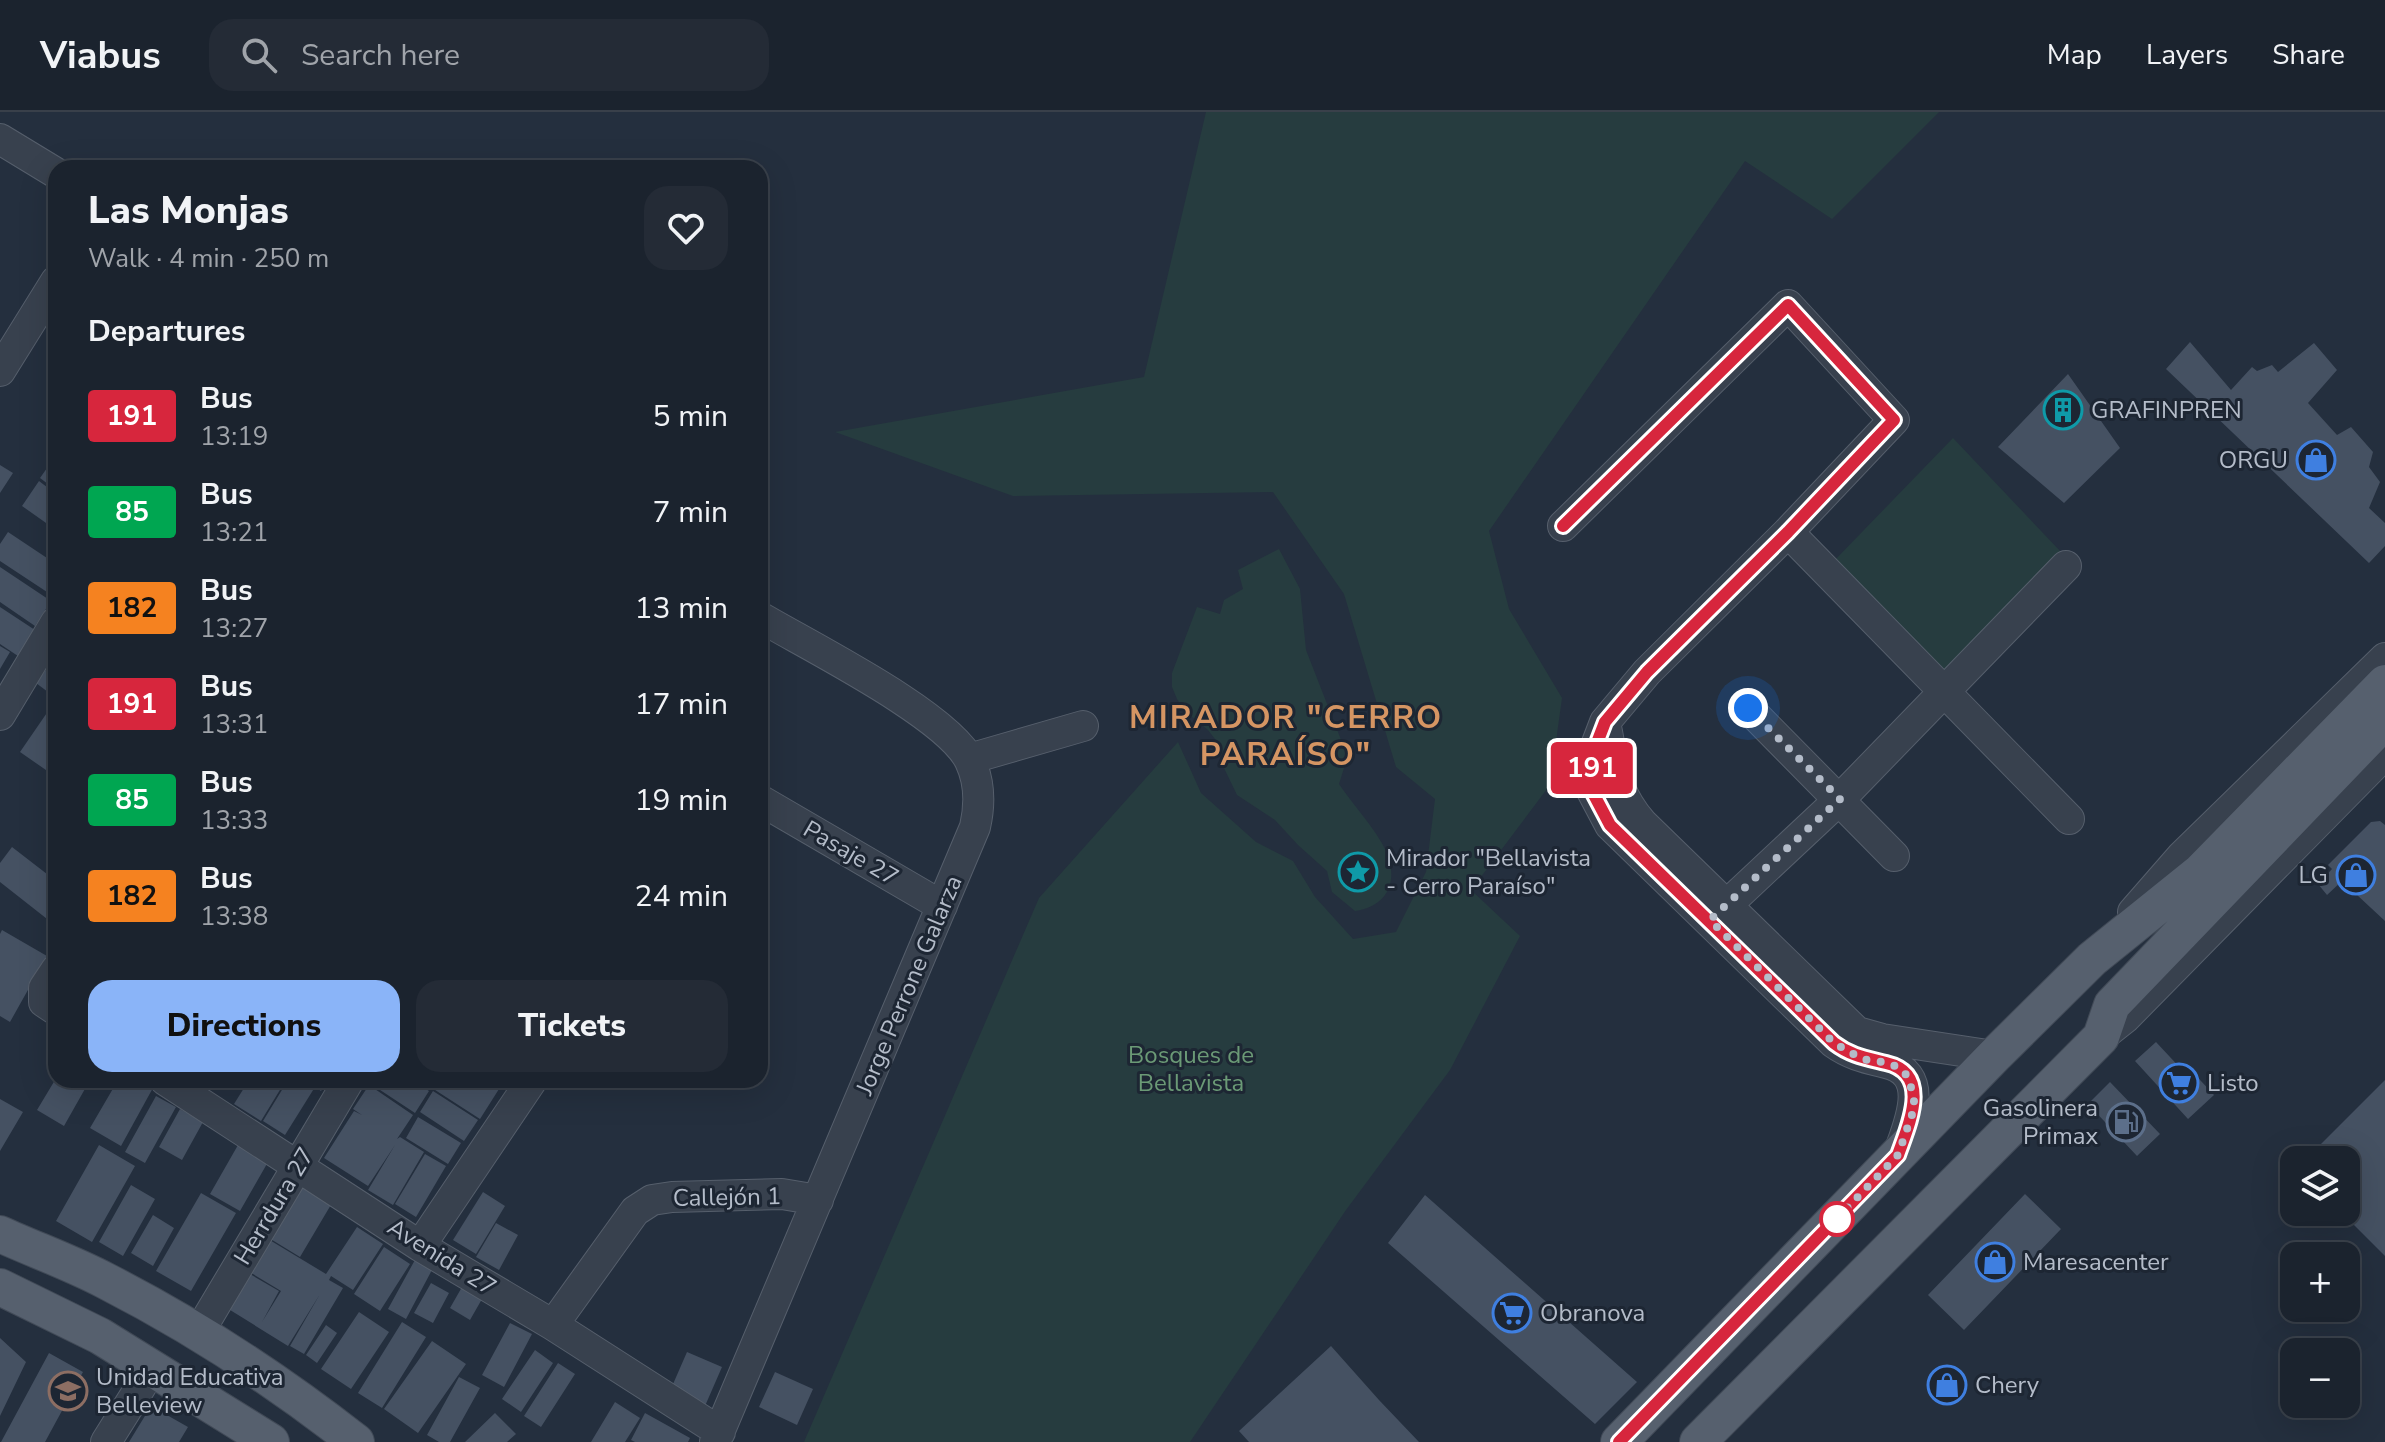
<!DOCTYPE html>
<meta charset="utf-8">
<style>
body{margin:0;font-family:"Nunito Sans",sans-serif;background:#242b36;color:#f1f3f6;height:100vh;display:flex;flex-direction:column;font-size:30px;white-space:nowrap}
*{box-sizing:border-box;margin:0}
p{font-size:26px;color:#a0a4aa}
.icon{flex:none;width:44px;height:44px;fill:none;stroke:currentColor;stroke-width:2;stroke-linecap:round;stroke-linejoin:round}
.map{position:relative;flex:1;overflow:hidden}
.details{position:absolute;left:48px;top:48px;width:720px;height:928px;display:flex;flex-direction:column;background:#1b232e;border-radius:24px;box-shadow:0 8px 32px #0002,0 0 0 2px #39404a}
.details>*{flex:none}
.badge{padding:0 16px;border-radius:6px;font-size:28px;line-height:52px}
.buttons{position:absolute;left:2280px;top:1034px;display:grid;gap:16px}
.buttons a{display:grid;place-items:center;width:80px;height:80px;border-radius:16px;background:#1b232e;box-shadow:0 8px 32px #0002,0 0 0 2px #39404a;font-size:40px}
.you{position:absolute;width:40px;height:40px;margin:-20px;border:6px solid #fff;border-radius:50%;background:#1a73e8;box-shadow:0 0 0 12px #1a73e833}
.map>.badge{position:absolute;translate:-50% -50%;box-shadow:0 0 0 4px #fff}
h2{padding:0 40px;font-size:30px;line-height:72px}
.round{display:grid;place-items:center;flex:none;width:84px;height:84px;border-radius:24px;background:#242b36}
.summary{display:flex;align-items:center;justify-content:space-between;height:136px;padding:0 40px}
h1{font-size:38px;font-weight:800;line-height:60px}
.primary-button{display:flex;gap:16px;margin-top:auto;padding:16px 40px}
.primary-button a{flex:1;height:92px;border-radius:24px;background:#8ab4f8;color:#111;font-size:32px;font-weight:800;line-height:92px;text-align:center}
.primary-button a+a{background:#242b36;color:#f1f3f6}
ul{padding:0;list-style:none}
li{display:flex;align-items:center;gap:24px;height:96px;padding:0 40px}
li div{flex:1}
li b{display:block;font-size:30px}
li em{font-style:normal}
li .badge{min-width:88px;font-weight:700;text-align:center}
header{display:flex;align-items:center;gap:48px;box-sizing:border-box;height:112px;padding:0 40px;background:#1b232e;border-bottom:2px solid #39404a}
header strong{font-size:38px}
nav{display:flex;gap:44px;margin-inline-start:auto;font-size:28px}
.search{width:560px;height:72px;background:#242b36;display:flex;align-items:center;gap:20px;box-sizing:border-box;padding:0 28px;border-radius:24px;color:#a0a4aa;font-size:30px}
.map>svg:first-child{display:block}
.green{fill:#263c3f}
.building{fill:#455162}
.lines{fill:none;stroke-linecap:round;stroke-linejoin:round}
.minor-casing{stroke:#565f6c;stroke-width:32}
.major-casing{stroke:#414a57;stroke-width:38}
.minor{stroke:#38414e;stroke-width:30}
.major{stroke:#56606e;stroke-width:36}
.line-casing{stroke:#fff;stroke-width:18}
.line{stroke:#d7263d;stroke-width:12}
.walk{stroke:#b4bcc9;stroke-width:8;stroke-dasharray:0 14.4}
.stop-dot{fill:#fff;stroke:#d7263d;stroke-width:4}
.labels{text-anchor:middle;stroke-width:6;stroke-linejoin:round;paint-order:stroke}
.poi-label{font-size:24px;fill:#b4bcc9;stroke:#1d2633;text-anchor:start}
.street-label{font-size:24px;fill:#b4bcc9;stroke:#1d2633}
.park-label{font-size:24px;fill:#6b9a76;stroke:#1d2633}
.district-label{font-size:32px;font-weight:bold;letter-spacing:2px;fill:#d59563;stroke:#1d2633}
</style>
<header>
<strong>Viabus</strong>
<div class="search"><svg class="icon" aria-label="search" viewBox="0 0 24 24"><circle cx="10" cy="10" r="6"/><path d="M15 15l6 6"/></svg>Search here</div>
<nav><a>Map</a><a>Layers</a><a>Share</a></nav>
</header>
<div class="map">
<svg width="2385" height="1330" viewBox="0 0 2385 1330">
<rect width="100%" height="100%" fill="#242f3e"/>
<path class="green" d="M1206 0H1939L1832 107 1745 49 1489 419 1509 497 1562 586 1550 673 1471 778 1520 824 1450 958 1346 1098 1190 1330H804L1039 786 1178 630 1201 681 1256 730 1293 749 1315 785 1353 827 1396 820 1426 760 1435 687 1396 655 1344 482 1273 380 1013 384 835 320 1144 265Z
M1953 326 2061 440 1941 563 1832 451Z
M1279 437 1300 477 1306 538 1345 638V653L1339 672C1353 693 1376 717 1386 739 1399 769 1388 794 1355 799L1332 780 1327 759 1298 733 1275 708 1237 683 1224 656 1218 631 1208 618 1185 599 1177 587 1172 575V561L1197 495 1220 502 1224 488 1243 477 1238 458Z"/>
<path class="building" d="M2190 230 2231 278 2252 255 2257 259 2272 253 2278 260 2314 231 2337 258 2308 291 2337 323 2351 315 2373 340 2369 355 2380 370 2369 396 2385 411V434L2369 451 2166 257Z
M2068 262 2120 336 2064 391 1998 335Z
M52 349 56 352V378L40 366Z
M0 353 13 361 0 381Z
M39 369 56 382V418L22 394Z
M8 420 56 452V466L47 480 0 449V432Z
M0 455 51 489 35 514 0 490Z
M0 495 35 518 18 544 0 532Z
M0 534 10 540 0 557Z
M51 551 56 555V586L36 571Z
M53 592 56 594V665L20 640Z
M2380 709 2385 713V809L2342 769 2327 783 2318 772 2332 757 2328 753 2371 710Z
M12 735 56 769V814L0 770V751Z
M2 818 47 844 10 910 0 904V822Z
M2156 930 2184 960 2188 955 2214 983 2188 1007 2135 949Z
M55 968H90L64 1014 37 998Z
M118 968H143L154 974 121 1034 90 1016Z
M189 968H217L208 981Z
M249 968H286L261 1009 234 992Z
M288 968H329L321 979 315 975 285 1023 263 1009Z
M374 968H413L429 979 415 1001 371 972Z
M437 968H485L499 977 480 1007 432 976Z
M2385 968V1144L2341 1100H2346V1048H2305Z
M2110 970 2160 1022 2137 1044 2088 992Z
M369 973 413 1003 397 1027 400 1025 424 1040 393 1093 368 1078 395 1033 368 1074 324 1046 354 999 362 1003 353 997Z
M433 979 478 1008 464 1029 420 1000Z
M156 984 176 995 145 1051 125 1040Z
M0 987 23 1000 0 1039Z
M180 997 203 1010 182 1048 159 1035Z
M418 1005 461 1031 448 1052 406 1026Z
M242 1026 272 1043 240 1099 210 1082Z
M99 1033 135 1054 92 1130 56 1109Z
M425 1042 446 1054 416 1105 395 1092Z
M296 1069 332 1091 300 1145 264 1123Z
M131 1073 155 1087 123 1144 99 1130Z
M483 1080 505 1094 476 1142 453 1128Z
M201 1081 236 1101 191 1179 156 1159Z
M2025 1082 2061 1117 1964 1218 1928 1183Z
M1425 1083 1637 1270 1595 1312 1388 1131Z
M153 1103 174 1116 153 1154 131 1141Z
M496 1111 518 1123 499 1158 476 1145Z
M357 1115 383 1132 353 1178 331 1164 329 1168 343 1176 304 1242 290 1234 320 1182 288 1234 222 1193 243 1158 279 1179 262 1210 281 1179 243 1156 263 1124 326 1162Z
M384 1135 410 1152 380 1199 354 1182Z
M416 1146 433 1156 406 1207 388 1197Z
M431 1171 449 1181 433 1211 414 1201Z
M462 1175 482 1187 470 1208 450 1196Z
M359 1200 389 1220 351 1277 321 1257Z
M402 1210 426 1225 382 1296 358 1281Z
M510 1211 532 1222 504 1275 482 1263Z
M326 1213 337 1221 317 1251 306 1243Z
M0 1226 26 1250 0 1304Z
M432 1229 466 1252 418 1321 384 1297Z
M1331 1234 1379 1288 1419 1330H1249L1239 1319Z
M535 1238 553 1251 521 1300 502 1287Z
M687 1240 722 1255 705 1294 670 1279Z
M49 1241 83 1260 45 1330H1Z
M558 1251 575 1262 541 1315 524 1304Z
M775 1260 813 1277 797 1313 759 1295Z
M459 1265 480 1276 450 1330H439L427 1323Z
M615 1290 640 1306 625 1330H591Z
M151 1294 188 1315 179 1330H129Z
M495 1301 516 1322 507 1330H465Z
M645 1301 690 1326 688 1330H635L631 1328Z"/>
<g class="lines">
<defs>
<path id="minor" d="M0 27 56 61
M0 259 56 169
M1563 414 1788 193 1894 308 1788 420 1647 560 1605 610 1592 644V679L1610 713 1834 931C1851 943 1866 946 1886 951 1933 962 1908 1014 1898 1043
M1788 420 2069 707
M1748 596 1894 744
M0 603 56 510
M1605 610C1614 652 1613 677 1642 711L1857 920 1882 927 1994 944
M969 647 1083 614
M760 688 942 794
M2133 800 2181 745 2385 546
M1715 804 1840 687 2066 454
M56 858 44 876V890L56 898
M2101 925 2125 906 2385 642
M165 968 420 1134 553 1213 720 1320
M420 1134 532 968
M553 1213 635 1099 652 1088 672 1085 782 1082 818 1088
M199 1220 349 968
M106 1330 153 1255
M715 1330 975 715C980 693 980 670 970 649 948 603 809 534 760 505"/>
<path id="major" d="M0 1122C35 1138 72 1151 106 1169 194 1214 278 1269 356 1330
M0 1175 100 1224 271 1330
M1619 1330 1994 944 2092 847 2200 760 2385 571
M1698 1330 2101 925 2112 893 2385 609"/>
</defs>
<use href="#minor" class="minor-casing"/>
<use href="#major" class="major-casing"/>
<use href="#minor" class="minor"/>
<use href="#major" class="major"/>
</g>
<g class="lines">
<defs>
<path id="line" d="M1563 414 1788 193 1894 308 1788 420 1647 560 1605 610 1592 644V679L1610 713 1834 931C1851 944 1866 946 1886 951 1933 962 1908 1014 1898 1043L1619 1330"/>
</defs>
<use href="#line" class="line-casing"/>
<use href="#line" class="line"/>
<path class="walk" d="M1748 596 1840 687 1710 808 1834 931 1862 947 1889 951 1901 957 1909 966 1915 994 1898 1043 1827 1117 1837 1107"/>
</g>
<defs>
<symbol id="building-ring" viewBox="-11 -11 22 22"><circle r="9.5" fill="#1d2633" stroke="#0f9aa8" stroke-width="1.5"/><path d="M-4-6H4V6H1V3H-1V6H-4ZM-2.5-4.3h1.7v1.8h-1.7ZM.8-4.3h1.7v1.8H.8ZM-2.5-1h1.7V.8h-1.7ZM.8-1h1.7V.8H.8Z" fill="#0f9aa8"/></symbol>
<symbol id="shop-ring" viewBox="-11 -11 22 22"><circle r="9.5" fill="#1d2633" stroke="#3f7fe0" stroke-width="1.5"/><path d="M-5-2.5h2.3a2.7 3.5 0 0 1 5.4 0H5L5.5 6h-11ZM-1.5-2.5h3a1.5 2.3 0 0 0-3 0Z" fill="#3f7fe0"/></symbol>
<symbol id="sight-ring" viewBox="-11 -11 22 22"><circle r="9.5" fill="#1d2633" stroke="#0f9aa8" stroke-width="1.5"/><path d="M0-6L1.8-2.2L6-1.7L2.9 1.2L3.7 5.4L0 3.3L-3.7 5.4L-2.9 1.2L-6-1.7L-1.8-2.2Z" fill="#0f9aa8"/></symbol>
<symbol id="supermarket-ring" viewBox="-11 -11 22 22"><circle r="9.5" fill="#1d2633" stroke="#3f7fe0" stroke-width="1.5"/><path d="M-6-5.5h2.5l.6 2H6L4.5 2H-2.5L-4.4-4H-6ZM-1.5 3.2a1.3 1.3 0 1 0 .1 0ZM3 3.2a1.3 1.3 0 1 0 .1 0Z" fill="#3f7fe0"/></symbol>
<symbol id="fuel-ring" viewBox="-11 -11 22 22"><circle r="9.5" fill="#1d2633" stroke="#5c6f8a" stroke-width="1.5"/><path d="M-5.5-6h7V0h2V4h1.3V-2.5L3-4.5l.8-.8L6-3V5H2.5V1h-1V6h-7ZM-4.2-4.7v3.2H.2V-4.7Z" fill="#5c6f8a"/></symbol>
<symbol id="school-ring" viewBox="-11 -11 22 22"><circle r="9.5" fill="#1d2633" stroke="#8d6e63" stroke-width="1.5"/><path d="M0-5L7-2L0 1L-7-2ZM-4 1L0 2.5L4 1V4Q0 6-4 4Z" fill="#8d6e63"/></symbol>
</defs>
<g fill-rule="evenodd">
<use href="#building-ring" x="2041" y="276" width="44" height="44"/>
<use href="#shop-ring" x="2294" y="326" width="44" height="44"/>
<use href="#sight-ring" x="1336" y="738" width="44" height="44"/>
<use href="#shop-ring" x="2334" y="741" width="44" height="44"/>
<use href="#supermarket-ring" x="2157" y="949" width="44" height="44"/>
<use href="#fuel-ring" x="2104" y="988" width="44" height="44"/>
<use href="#shop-ring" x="1973" y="1128" width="44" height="44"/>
<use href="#supermarket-ring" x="1490" y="1179" width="44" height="44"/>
<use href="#shop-ring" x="1925" y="1251" width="44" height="44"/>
<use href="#school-ring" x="46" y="1257" width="44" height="44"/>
</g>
<circle class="stop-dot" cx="1837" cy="1107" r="16"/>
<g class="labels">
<g class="poi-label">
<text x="2091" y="306">GRAFINPREN</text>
<text x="2288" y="356" text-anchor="end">ORGU</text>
<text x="1386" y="754">Mirador "Bellavista<tspan x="1386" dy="28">- Cerro Paraíso"</tspan></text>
<text x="2328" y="771" text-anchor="end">LG</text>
<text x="2207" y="979">Listo</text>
<text x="2098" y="1004" text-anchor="end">Gasolinera<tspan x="2098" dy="28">Primax</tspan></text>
<text x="2023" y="1158">Maresacenter</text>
<text x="1540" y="1209">Obranova</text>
<text x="96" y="1273">Unidad Educativa<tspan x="96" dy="28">Belleview</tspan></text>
<text x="1975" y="1281">Chery</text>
</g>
<g class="street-label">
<text transform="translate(851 741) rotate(30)" y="8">Pasaje 27</text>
<text transform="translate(909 873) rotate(-67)" y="8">Jorge Perrone Galarza</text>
<text transform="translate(727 1085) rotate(-1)" y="8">Callejón 1</text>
<text transform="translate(274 1094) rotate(-59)" y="8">Herrdura 27</text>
<text transform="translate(442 1145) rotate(32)" y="8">Avenida 27</text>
</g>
<g class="park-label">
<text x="1191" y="951">Bosques de<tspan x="1191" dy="28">Bellavista</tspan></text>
</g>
<g class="district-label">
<text x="1286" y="616">MIRADOR "CERRO<tspan x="1286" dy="37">PARAÍSO"</tspan></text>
</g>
</g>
</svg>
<div class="buttons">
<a><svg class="icon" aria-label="layers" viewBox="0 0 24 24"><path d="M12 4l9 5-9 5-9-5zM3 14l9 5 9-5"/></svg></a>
<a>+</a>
<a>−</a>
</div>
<div class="you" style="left:1748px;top:596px"></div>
<b class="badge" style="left:1592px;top:656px;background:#d7263d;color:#fff">191</b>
<section class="details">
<div class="summary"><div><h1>Las Monjas</h1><p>Walk · 4 min · 250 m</p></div><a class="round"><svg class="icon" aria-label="heart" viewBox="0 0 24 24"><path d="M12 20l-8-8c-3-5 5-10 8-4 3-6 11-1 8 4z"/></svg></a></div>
<h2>Departures</h2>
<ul>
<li><span class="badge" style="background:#d7263d;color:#fff">191</span><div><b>Bus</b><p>13:19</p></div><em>5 min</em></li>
<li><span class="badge" style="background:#00a651;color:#fff">85</span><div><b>Bus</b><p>13:21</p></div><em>7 min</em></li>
<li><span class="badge" style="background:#f58220;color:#111">182</span><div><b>Bus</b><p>13:27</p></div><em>13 min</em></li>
<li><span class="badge" style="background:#d7263d;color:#fff">191</span><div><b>Bus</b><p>13:31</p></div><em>17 min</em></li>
<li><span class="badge" style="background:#00a651;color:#fff">85</span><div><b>Bus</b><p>13:33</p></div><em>19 min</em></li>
<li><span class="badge" style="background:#f58220;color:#111">182</span><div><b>Bus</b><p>13:38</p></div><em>24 min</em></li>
</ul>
<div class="primary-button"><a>Directions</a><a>Tickets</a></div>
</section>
</div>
